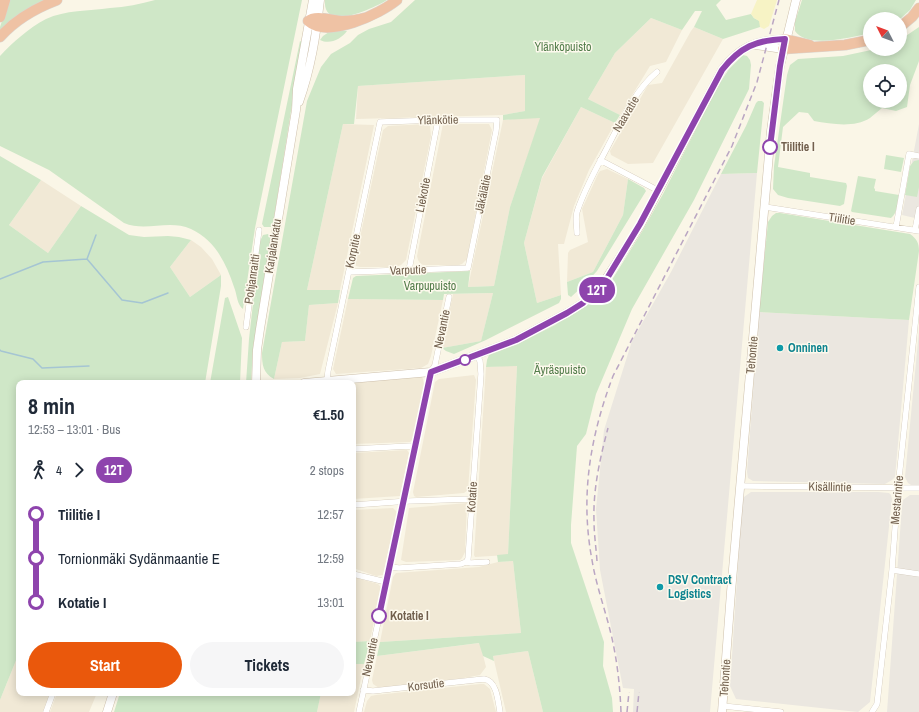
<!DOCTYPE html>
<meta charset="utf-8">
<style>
body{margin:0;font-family:"Archivo Narrow",sans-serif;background:#f6f6f7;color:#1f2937;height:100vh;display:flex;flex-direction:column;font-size:15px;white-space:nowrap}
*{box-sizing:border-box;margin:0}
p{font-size:13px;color:#747a83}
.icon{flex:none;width:22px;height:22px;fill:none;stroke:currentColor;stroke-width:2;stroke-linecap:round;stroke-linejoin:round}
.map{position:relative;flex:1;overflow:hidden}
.panel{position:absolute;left:16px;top:380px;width:340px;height:316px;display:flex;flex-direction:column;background:#fff;border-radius:8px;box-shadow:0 2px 10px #0003}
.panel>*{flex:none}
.badge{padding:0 8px;border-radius:13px;font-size:14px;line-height:26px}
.needle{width:26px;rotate:312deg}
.controls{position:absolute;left:863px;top:12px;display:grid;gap:8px}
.controls a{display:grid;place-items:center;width:44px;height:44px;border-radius:50%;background:#fff;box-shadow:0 2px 10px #0003;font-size:20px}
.map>.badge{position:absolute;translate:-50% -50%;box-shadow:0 0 0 2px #fff}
.legs{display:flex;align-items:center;gap:6px;height:44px;padding:0 12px;font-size:13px}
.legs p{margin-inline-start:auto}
.overview{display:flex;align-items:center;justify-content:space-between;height:68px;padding:0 12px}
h1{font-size:22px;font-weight:800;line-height:30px}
.action{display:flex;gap:8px;margin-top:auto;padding:8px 12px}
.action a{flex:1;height:46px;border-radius:24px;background:#ea580c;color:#fff;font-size:16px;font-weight:800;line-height:46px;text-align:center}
.action a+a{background:#f6f6f7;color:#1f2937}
ul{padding:0 12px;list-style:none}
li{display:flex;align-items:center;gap:14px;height:44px;font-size:15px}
li i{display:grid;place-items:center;width:6px;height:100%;margin:0 5px;background:currentColor}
li i::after{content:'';width:10px;height:10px;margin:-5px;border:3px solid;border-radius:50%;background:#fff}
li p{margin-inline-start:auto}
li:first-child i{background:linear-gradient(#0000 50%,currentColor 0)}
li:last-child i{background:linear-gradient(currentColor 50%,#0000 0)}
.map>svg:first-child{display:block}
.residential{fill:#f1e9d6}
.industrial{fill:#ebe7e0}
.green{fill:#cfe7c7;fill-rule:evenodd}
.sand{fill:#f7f3c5}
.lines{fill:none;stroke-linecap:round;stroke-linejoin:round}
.stream{stroke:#a5c5d3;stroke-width:1.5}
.street-casing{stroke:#cbbfae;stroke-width:6}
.secondary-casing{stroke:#cec0ac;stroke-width:9}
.highway-casing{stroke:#dad6d1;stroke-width:11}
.street{stroke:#fff;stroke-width:5.5}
.secondary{stroke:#fff;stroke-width:8}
.highway{stroke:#efc2a4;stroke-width:10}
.rail{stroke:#baa6c3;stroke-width:1.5;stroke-dasharray:6 4;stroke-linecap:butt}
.line-1-casing{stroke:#fff;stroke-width:9}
.line-1{stroke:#8e44ad;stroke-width:6}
.stop-1-dot{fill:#fff;stroke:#8e44ad;stroke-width:2}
.culture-dot{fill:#0f9aa8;stroke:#fdf9ed;stroke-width:1.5}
.labels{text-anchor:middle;stroke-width:3;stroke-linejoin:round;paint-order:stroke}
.park-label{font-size:12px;fill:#527c4a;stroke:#fdf9ed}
.street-label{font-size:12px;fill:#72604e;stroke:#fdf9ed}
.stop-label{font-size:12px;font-weight:bold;fill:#72604e;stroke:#fdf9ed;text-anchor:start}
.culture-label{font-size:12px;font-weight:bold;fill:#0d838f;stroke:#fdf9ed;text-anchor:start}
</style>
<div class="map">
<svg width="919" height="712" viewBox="0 0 919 712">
<rect width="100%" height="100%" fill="#faf6e7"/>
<path class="residential" d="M651 18 682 30 666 62 650 66 620 115 588 99 615 53Z
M694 27 723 39 653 163 628 164 611 155 610 151 648 85 662 83 691 31Z
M525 75V111L503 115 356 119 358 86Z
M581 107 615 123 589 170 574 206 564 244H558L561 295 537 303 524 243 542 178Z
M541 117 510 207 494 286 468 287 503 120Z
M343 124 374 125 340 290H307Z
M427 124 430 126 431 136 406 260 401 265 395 267H360L356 266 355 261 383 130 388 126Z
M443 124H489L492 130 467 259 462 264 459 265H423L420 263 418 260 417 256Z
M607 169 628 179 623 215 593 272 567 282 568 253 570 250 588 242 582 209 598 174 600 171Z
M41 180 81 206 48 253 9 225Z
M191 240 201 247 212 259 221 275 190 297 170 267Z
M493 293 481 341 442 348 453 294Z
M348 299 443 300 431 356 428 364 421 368 336 374 333 369Z
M338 303 320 374 300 378 274 379 282 342 305 341 309 305Z
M517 365 508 555 475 557 474 555 486 367Z
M474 375 476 380 468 490 464 493 416 497 414 496 413 492 435 382 439 379Z
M418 376H421L423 379 424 385 413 439 410 442 353 444V383H352Z
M407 450 409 453 400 496 353 499V453Z
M467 503 465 552 462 558 460 560 406 562 401 560 409 508Z
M393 508 397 512 383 575 376 576 353 568V510Z
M513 561 521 633 380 642 393 577 396 573 479 567 498 562Z
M353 577 378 584 381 587 370 641 353 642Z
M480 643 486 667 480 675 464 678 379 688 373 684 372 680 377 656Z
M528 651 543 712H506L493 656Z
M19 653V693H50L43 712H0V700Z
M353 664H364L354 712H317L321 693H353Z
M480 684H484L490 689 496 712H364L367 701 371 696 376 695Z
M57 693H97L89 712H50Z"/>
<path class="industrial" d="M919 124V219L902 215Z
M757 173 710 712H633L634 689 623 688 600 570 596 509 604 430 632 341 671 272 721 174Z
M759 312 909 320 895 477 892 480 885 484 753 481 748 478 747 472Z
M919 331V485H911L908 483 905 477Z
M751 492H878L889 493 891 495 892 499 870 702 858 712 736 699 730 686 742 503 744 497Z
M910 495H919V712H887L902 505 903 500Z"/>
<path class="green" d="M9 0H49L0 33V27Z
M155 0H302L255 228 243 309C237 305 237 294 234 287 226 263 215 240 191 229 169 219 146 232 124 223L49 170 0 146V56C13 42 29 28 46 19 65 10 89 11 110 8 125 7 141 4 155 0Z
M325 0H387C374 8 322 33 325 0Z
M415 0H721L716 5 726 20 751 14 754 18 760 21V27L723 39 694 27 702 11H695L682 30 651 18 615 53 588 99 620 115 615 123 581 107 542 177 524 243 537 303 561 295V299L559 303 486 340 454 354 446 351 442 348 481 341 493 293 444 294 443 300 348 299 353 278 356 276 470 271 468 287 494 286 510 207 540 118 503 120V115L525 111V75L358 86 354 124H343L307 290H340L338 303 309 305 305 341 282 342 274 379C263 373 262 365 262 353L307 101 321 67 331 54 350 43 358 35 369 29 391 22Z
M802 0H916L910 10 900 19H870V33C853 37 807 49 795 31V22Z
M919 27V61L910 85 907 107 896 111 882 108C878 111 874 115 870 118 854 128 832 124 814 121L808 113 799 112 783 127 778 167 810 173V177L846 183 847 186 844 204 840 206 788 198 778 195 773 189 774 166 787 75 790 65 798 59 843 56 876 49H900V40ZM870 71H900V101H870Z
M332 30 347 31C341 39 330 45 320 40L323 36Z
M300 41 302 42 273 224 271 227H264L262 224Z
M743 55 747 56 750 60 751 65 749 89 694 200 632 309 596 394 586 434 577 446 571 525V543L604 642 603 666 612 698 613 712H543L528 651 493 656 494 661 483 656 479 643 377 656 380 642 521 633 513 561 498 562 497 555 508 554 517 366 486 367 487 360 489 355 523 341 555 325 595 298 610 283 643 230 663 194 718 86 729 69Z
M758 101H762L764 103 757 173 721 174 746 126 756 103Z
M886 155 904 158 901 172 884 169Z
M0 156 41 180 9 225 48 253 81 206 129 235 144 237 168 236 179 237 191 240 170 267 190 297 221 275V286L205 383H19V653L0 700Z
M919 160V187L917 197 905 195 910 166 914 161Z
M858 176 876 179 874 188 875 189V191L899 195C897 202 898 213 891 218L852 212 851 211Z
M628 179 644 188 646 191 597 271 583 286 571 297 568 295 567 282 593 272 623 215Z
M776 213H780L910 234C917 239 919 243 919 251L909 320 759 312 768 222 772 216Z
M268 234 270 236V241L253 348 251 383H246L249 339 260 241 263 235Z
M228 297 242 338 240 383H210L225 298Z
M370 641 364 664H353V642Z
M120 693H321L317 712H114Z"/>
<path class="sand" d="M757 0H777L769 26 764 29 760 27 759 21 754 18 751 14Z"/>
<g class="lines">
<path class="stream" d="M87 259 96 235
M0 279 43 262 87 259 122 300 142 303 168 293
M0 350 1 351 33 359 42 368 89 366"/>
<defs>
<path id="street" d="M600 160 659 191
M765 207 919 231
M896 227 909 154 919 156
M915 230 919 209
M577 233C577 226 575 219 577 212 584 190 596 169 607 148 620 123 635 90 657 72
M409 270 438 120
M246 327 259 230
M327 380 328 371 380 122 438 120H497L496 131 468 268 349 272
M353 449 410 446 415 447
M740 486 919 488
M353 505 409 501 472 499
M466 562 471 563 487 562
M390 567 399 568 461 564 466 562 468 559 481 374 480 361 477 356
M892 570 919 574
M353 574 386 582
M363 690 373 691 484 679C497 681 498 701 500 712
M723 706 781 712
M46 712 53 693
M359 712 431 372 435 365 449 297
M872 712 877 704 892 570 898 488 919 287"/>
<path id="secondary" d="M756 45 783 49
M299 102C311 68 316 36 320 0
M256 383 257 350 260 329 296 110 297 89 313 0
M304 383 431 372 516 340 567 313 583 303 606 279 641 224 722 70C739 47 756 40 785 39
M107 712 113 693
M722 712 731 592 771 131 780 66 796 0"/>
<path id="highway" d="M0 17 5 0
M368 17C360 19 351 21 343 21 333 21 316 14 308 21 328 39 380 14 397 0
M900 27 912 17 919 8
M0 37C15 20 36 8 57 0
M785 39 810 45
M783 49 845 45 870 40"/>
</defs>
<use href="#street" class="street-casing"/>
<use href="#secondary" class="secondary-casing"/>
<use href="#highway" class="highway-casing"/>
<use href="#street" class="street"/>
<use href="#secondary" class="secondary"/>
<use href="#highway" class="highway"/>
<path class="rail" d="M597 561C596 547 594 534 594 520 593 489 600 458 608 428
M621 712C620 686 617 659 611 634 605 609 596 585 592 560 580 496 590 437 613 376L732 146 757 82 779 0
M627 712 629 692
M637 712 639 692"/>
</g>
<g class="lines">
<defs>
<path id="line-1" d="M379 616 431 372 516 340 567 313 583 303 606 280 640 224 722 70C740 47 756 40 785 39L780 66 770 147"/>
</defs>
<use href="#line-1" class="line-1-casing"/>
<use href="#line-1" class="line-1"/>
</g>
<g class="stop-1-dot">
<circle cx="770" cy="147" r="7"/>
<circle cx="465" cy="360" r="5"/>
<circle cx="379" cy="616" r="7"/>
</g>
<g class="culture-dot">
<circle cx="780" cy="348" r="4"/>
<circle cx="660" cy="587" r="4"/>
</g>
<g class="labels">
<g class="park-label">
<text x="563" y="51">Ylänköpuisto</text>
<text x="430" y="290">Varpupuisto</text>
<text x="560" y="374">Äyräspuisto</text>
</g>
<g class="street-label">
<text transform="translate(626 114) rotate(-59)" y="4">Naavatie</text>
<text transform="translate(438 120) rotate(-1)" y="4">Ylänkötie</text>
<text transform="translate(483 194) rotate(-78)" y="4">Jäkälätie</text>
<text transform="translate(423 195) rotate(-79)" y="4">Liekotie</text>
<text transform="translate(842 219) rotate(9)" y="4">Tiilitie</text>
<text transform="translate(273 246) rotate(-81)" y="4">Karjalankatu</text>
<text transform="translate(353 251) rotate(-78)" y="4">Korpitie</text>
<text transform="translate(408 270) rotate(-2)" y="4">Varputie</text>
<text transform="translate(252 279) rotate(-82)" y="4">Pohjanraitti</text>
<text transform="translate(442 329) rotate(-78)" y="4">Nevantie</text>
<text transform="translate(752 355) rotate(-85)" y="4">Tehontie</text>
<text transform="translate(830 487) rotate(1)" y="4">Kisällintie</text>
<text transform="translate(472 497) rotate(-86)" y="4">Kotatie</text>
<text transform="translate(897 500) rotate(-85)" y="4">Mestarintie</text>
<text transform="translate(370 657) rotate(-78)" y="4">Nevantie</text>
<text transform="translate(725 678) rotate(-86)" y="4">Tehontie</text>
<text transform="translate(426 685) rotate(-7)" y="4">Korsutie</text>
</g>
<g class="stop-label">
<text x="781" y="151">Tiilitie I</text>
<text x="390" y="620">Kotatie I</text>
</g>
<g class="culture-label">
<text x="788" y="352">Onninen</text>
<text x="668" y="584">DSV Contract<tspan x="668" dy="14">Logistics</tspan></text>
</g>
</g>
</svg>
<div class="controls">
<a><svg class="needle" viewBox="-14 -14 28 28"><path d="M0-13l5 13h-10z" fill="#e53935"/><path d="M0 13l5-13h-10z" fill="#747a83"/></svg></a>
<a><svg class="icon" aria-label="locate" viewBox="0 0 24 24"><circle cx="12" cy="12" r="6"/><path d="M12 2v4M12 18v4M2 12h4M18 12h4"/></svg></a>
</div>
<b class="badge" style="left:597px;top:290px;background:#8e44ad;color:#fff">12T</b>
<section class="panel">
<div class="overview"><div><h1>8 min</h1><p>12:53 – 13:01 · Bus</p></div><b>€1.50</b></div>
<div class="legs"><svg class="icon" aria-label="walk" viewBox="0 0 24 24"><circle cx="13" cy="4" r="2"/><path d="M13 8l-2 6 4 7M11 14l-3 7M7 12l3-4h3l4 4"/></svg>4<svg class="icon" aria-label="forward" viewBox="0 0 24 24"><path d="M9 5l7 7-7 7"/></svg><b class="badge" style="background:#8e44ad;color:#fff">12T</b><p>2 stops</p></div>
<ul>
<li><i style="color:#8e44ad"></i><b>Tiilitie I</b><p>12:57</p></li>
<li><i style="color:#8e44ad"></i><span>Tornionmäki Sydänmaantie E</span><p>12:59</p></li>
<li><i style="color:#8e44ad"></i><b>Kotatie I</b><p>13:01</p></li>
</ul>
<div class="action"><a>Start</a><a>Tickets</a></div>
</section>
</div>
